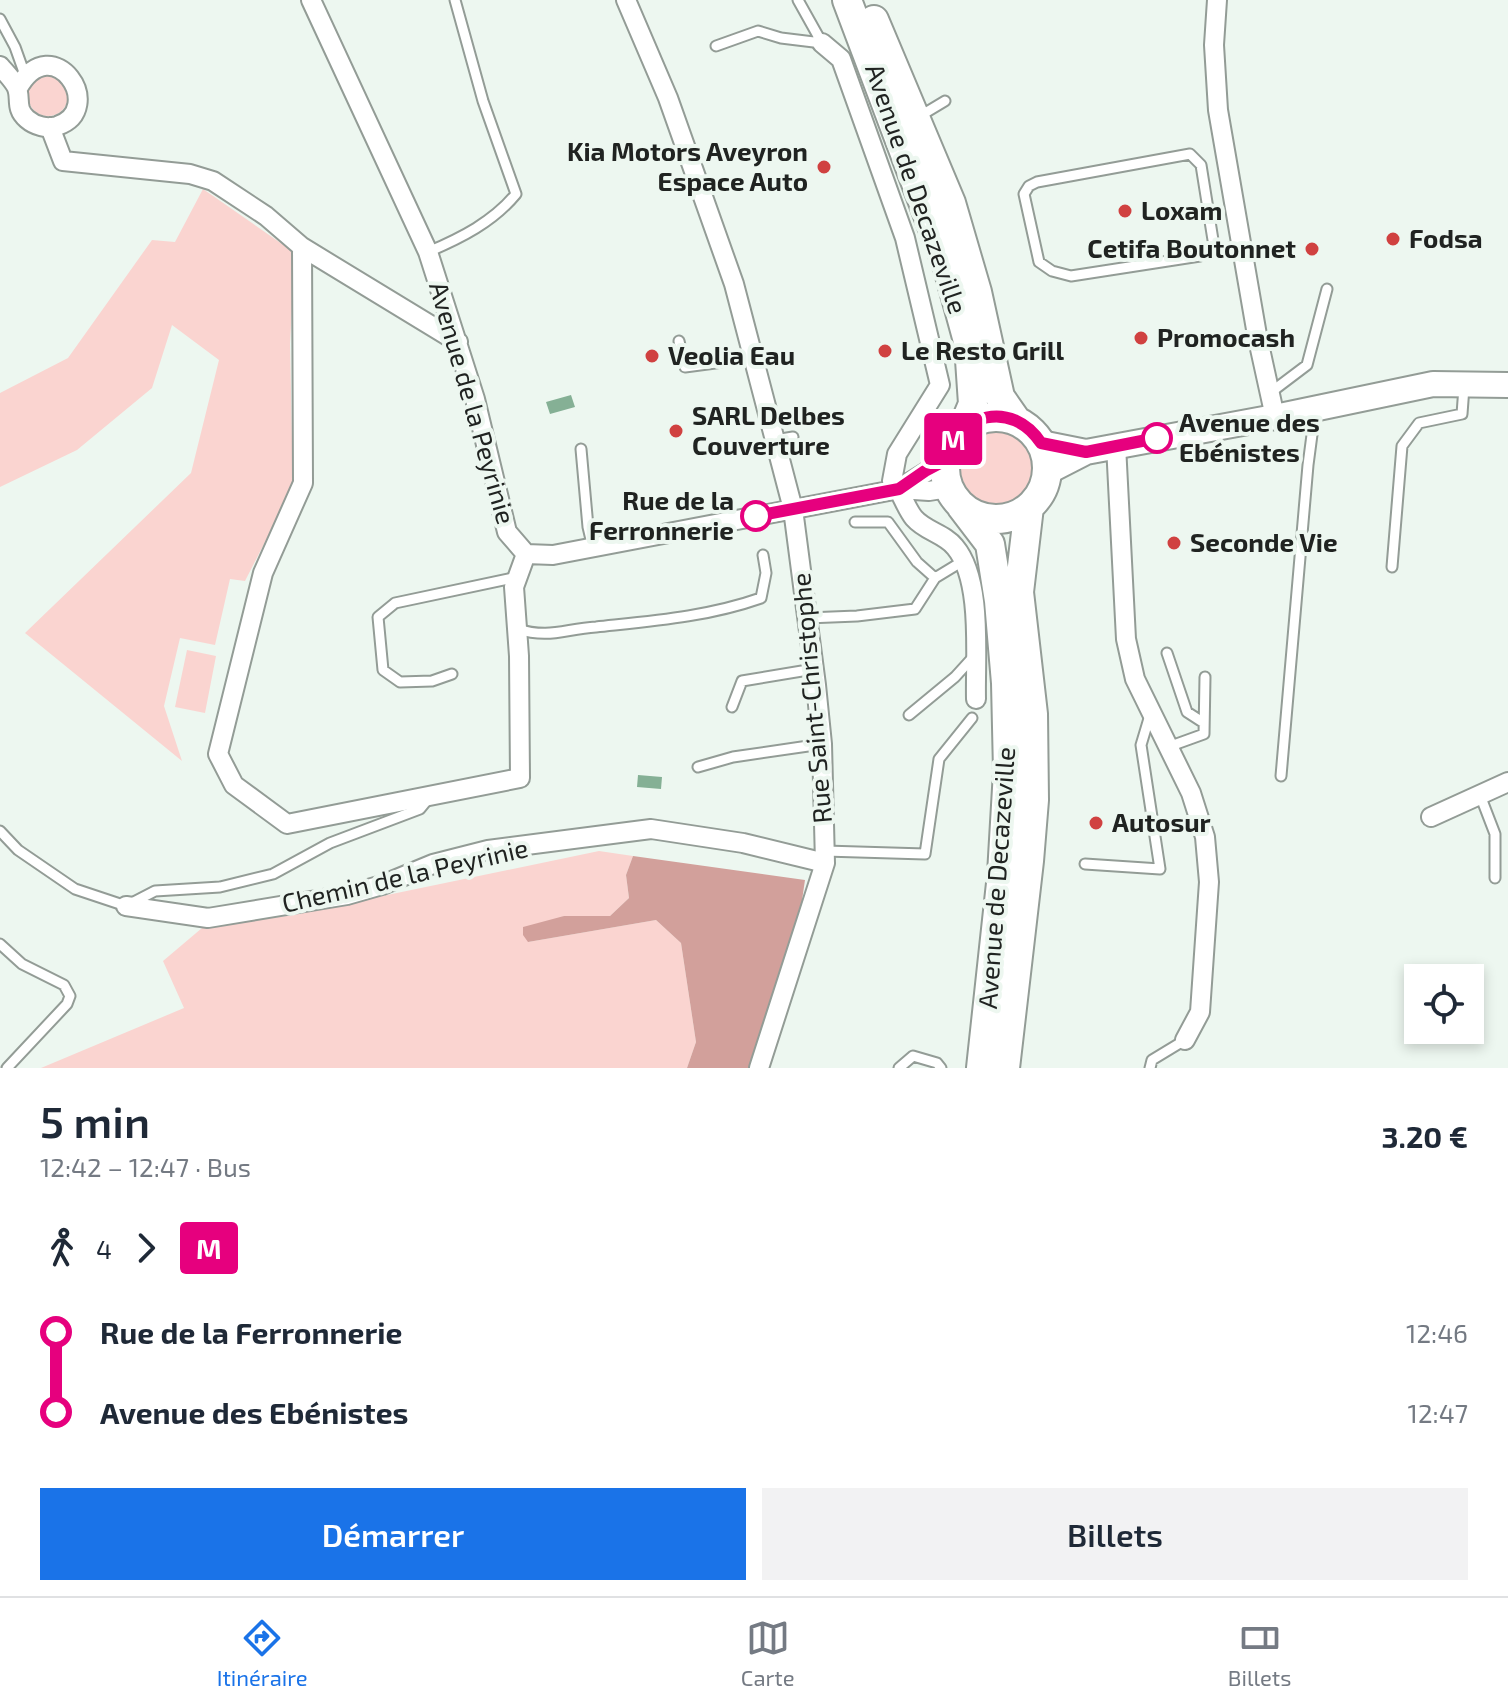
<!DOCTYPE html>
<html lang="fr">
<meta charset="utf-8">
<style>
body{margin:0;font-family:"Exo 2",sans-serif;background:#f2f2f3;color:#1f2937;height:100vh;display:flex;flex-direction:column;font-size:30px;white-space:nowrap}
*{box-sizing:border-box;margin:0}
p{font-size:26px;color:#747a83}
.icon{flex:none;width:44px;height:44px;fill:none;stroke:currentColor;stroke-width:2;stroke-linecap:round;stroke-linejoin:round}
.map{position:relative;height:1068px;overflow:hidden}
.panel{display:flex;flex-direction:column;background:#fff;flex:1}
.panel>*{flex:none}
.badge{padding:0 16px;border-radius:6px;font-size:28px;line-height:52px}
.tools{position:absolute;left:1404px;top:964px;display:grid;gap:16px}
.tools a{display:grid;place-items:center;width:80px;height:80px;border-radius:0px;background:#fff;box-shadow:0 4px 12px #0003;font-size:40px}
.map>.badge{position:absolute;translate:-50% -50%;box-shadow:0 0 0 4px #fff}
.legs{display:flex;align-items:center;gap:12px;height:88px;padding:0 40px;font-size:26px}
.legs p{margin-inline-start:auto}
.headline{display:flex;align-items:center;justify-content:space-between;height:136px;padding:0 40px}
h1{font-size:44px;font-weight:600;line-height:60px}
.button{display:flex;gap:16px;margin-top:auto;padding:16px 40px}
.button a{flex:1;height:92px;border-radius:0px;background:#1a73e8;color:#fff;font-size:32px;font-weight:600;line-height:92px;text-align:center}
.button a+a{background:#f2f2f3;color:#1f2937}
ul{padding:0 40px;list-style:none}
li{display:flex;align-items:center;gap:28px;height:80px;font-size:30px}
li i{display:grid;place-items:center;width:12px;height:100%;margin:0 10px;background:currentColor}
li i::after{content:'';width:20px;height:20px;margin:-10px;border:6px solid;border-radius:50%;background:#fff}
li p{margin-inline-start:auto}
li:first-child i{background:linear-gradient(#0000 50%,currentColor 0)}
li:last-child i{background:linear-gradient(currentColor 50%,#0000 0)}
.tabs{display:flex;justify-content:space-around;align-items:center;height:112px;border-top:2px solid #e0e1e3;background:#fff;font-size:22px;color:#747a83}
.tabs a{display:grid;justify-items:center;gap:4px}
.tabs .current{color:#1a73e8}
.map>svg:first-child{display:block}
.green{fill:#fad4d0}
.forest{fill:#d2a09b}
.water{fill:#85b095}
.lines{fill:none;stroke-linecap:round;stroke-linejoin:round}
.lane-casing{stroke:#939c96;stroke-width:13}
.street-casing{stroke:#939c96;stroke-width:22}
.secondary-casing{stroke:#939c96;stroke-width:28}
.primary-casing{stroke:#939c96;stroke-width:32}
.lane{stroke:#fff;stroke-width:9}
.street{stroke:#fff;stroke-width:18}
.secondary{stroke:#fff;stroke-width:24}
.primary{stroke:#fff;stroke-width:28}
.line-1-casing{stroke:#fff;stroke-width:18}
.line-1{stroke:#e6007e;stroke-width:12}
.poi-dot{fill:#d04140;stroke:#edf7f0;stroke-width:3}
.stop-1-dot{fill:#fff;stroke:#e6007e;stroke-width:4}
.labels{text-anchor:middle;stroke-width:8;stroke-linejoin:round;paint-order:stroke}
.poi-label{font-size:26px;font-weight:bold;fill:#202321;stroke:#edf7f0;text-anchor:start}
.street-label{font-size:26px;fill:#202321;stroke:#edf7f0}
.stop-label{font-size:26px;font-weight:bold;fill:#202321;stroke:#edf7f0;text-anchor:start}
</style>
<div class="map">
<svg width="1508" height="1068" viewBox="0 0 1508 1068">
<rect width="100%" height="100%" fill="#edf7f0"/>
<path class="green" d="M28 96a20 20 0 1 1 40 0a20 20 0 1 1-40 0Z
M203 189 295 253 290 344 293 487 245 581 230 579 215 645 180 638 164 706 182 761 25 633 191 473 219 360 172 325 152 388 77 450 0 487V393L68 358 152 240 175 242Z
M957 469a39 39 0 1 1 78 0a39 39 0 1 1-78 0Z
M187 650 216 656 205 713 175 707Z
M599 851 633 856 626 875 629 898 610 916H564L528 942 656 920 681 943 696 1042 687 1068H41L184 1008 163 961 202 928 286 916Z"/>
<path class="forest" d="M633 856 805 880 799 921 751 1068H687L696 1042 681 943 656 920 528 942 523 935V927L564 916H610L629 898 626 875Z"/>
<path class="water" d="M571 395 575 407 550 414 546 402Z
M638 775 662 777 661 789 637 787Z"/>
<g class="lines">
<defs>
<path id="lane" d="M798 0 822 43
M0 19 15 47 25 75
M716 46 758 31 781 38 822 43
M920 116 945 101
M1218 251 1213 240 1201 165 1190 154 1037 182 1029 186 1024 194 1039 262 1052 271 1071 276 1200 256 1241 245
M428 252C461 238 493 222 516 194L483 101 455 0
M679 341 685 367 753 358
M1270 393 1307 365 1327 289
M775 440 793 437
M581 449 588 527 593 548
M855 522H888L917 562 935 578 963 561
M1392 567 1402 446 1419 423 1462 414 1464 387
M807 618 857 616 915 609 935 578
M517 629C550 639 564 629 596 627 652 621 707 617 761 598L766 573 763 555
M1167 653 1187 712 1204 723
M452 674 432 681 400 682 383 670 378 617 395 603 518 577
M732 707 742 681 814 669
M909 715 955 677 975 655
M1168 747 1204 734 1205 677
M698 767 733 757 822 744
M1281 776 1308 465 1315 412
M1480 795 1495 834V878
M0 831 18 850 75 889 126 906 155 891 220 887 273 874 330 843 420 809 429 798
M825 851 925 854 939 759 972 718
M1085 864 1160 869 1141 745 1150 715
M0 944 22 964 64 985 70 996 67 1004 7 1068
M899 1068 913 1056 937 1063 941 1068
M1150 1068 1152 1060 1185 1040"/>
<path id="street" d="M311 0 428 252 475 399 507 532 526 554
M626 0 668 98 734 284 793 509 816 685 822 744 825 863 759 1068
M1217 0 1214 45 1218 110 1257 335 1275 417
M822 43 841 59 905 238 940 385 897 454 892 481C902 492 905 507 914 518 925 531 945 534 955 547 983 580 975 657 976 699
M0 66C5 72 12 79 16 86 22 97 14 108 27 119 35 126 47 129 57 126 108 109 53 27 18 88
M50 127 63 161 190 174 213 181 266 216 302 247 458 342
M302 247 303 483 263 573 218 754 234 785 287 824 520 778 519 656 514 587 526 554
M1116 445 1126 639 1135 679 1191 793 1205 837 1209 882 1200 1012 1185 1040
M899 489 944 461
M526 554 553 555 899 489 929 491 948 488
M1431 817 1508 782
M126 906 208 918 347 895 382 885 433 864 488 850 651 829 743 843 825 863"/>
<path id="secondary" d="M1041 443 1086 452
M1047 472 1086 452 1275 417 1433 384 1508 385"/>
<path id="primary" d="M847 0 948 268 969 345 973 404 963 428
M874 20 951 203 977 292 1000 397 1016 420
M945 468a51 51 0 1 1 102 0a51 51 0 1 1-102 0Z
M961 506 990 544 999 601 1006 683 1008 771 1002 874 981 1068
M1005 1068 1029 861 1034 800 1033 714 1019 592 1029 507"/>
</defs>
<use href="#lane" class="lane-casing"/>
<use href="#street" class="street-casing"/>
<use href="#secondary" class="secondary-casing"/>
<use href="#primary" class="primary-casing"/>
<use href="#lane" class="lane"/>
<use href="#street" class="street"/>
<use href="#secondary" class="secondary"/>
<use href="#primary" class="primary"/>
</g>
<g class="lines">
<defs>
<path id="line-1" d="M756 516 899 489 925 471 944 461C957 413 1012 399 1041 443L1086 452 1157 438"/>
</defs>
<use href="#line-1" class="line-1-casing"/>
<use href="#line-1" class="line-1"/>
</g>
<g class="poi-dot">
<circle cx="824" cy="167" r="8"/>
<circle cx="1125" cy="211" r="8"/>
<circle cx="1393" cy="239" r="8"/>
<circle cx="1312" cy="249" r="8"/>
<circle cx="1141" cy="338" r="8"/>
<circle cx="885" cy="351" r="8"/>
<circle cx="652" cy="356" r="8"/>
<circle cx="676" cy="431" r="8"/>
<circle cx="1174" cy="543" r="8"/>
<circle cx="1096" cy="823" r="8"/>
</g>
<g class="stop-1-dot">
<circle cx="1157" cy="438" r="14"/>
<circle cx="756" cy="516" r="14"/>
</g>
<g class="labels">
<g class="poi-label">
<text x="808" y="161" text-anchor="end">Kia Motors Aveyron<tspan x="808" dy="30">Espace Auto</tspan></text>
<text x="1141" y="220">Loxam</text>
<text x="1409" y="248">Fodsa</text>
<text x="1296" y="258" text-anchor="end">Cetifa Boutonnet</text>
<text x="1157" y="347">Promocash</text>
<text x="901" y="360">Le Resto Grill</text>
<text x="668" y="365">Veolia Eau</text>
<text x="692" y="425">SARL Delbes<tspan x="692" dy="30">Couverture</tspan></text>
<text x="1190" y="552">Seconde Vie</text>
<text x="1112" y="832">Autosur</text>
</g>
<g class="street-label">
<text transform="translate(916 189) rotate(71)" y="9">Avenue de Decazeville</text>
<text transform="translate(472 403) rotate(74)" y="9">Avenue de la Peyrinie</text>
<text transform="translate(812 698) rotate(-95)" y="9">Rue Saint-Christophe</text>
<text transform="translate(405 876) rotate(-13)" y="9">Chemin de la Peyrinie</text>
<text transform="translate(997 878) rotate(-86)" y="9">Avenue de Decazeville</text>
</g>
<g class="stop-label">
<text x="1179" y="432">Avenue des<tspan x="1179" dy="30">Ebénistes</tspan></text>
<text x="734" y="510" text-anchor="end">Rue de la<tspan x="734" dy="30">Ferronnerie</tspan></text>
</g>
</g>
</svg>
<div class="tools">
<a><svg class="icon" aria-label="locate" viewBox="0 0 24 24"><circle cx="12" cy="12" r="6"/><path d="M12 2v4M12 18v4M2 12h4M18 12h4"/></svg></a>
</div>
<b class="badge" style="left:953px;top:439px;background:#e6007e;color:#fff">M</b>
</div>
<section class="panel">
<div class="headline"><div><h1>5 min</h1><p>12:42 – 12:47 · Bus</p></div><b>3.20 €</b></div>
<div class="legs"><svg class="icon" aria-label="walk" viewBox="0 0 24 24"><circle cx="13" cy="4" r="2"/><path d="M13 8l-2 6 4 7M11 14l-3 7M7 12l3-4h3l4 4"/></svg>4<svg class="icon" aria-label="forward" viewBox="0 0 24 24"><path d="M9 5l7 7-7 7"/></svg><b class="badge" style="background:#e6007e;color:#fff">M</b></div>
<ul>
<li><i style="color:#e6007e"></i><b>Rue de la Ferronnerie</b><p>12:46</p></li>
<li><i style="color:#e6007e"></i><b>Avenue des Ebénistes</b><p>12:47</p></li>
</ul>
<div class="button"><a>Démarrer</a><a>Billets</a></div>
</section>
<nav class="tabs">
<a class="current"><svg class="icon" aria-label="directions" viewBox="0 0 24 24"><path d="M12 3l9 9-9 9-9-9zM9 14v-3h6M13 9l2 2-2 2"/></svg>Itinéraire</a>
<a><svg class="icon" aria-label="map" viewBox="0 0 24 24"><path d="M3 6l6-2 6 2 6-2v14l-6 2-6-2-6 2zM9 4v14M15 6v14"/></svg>Carte</a>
<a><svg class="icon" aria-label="tickets" viewBox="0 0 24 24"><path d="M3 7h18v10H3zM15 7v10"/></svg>Billets</a>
</nav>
